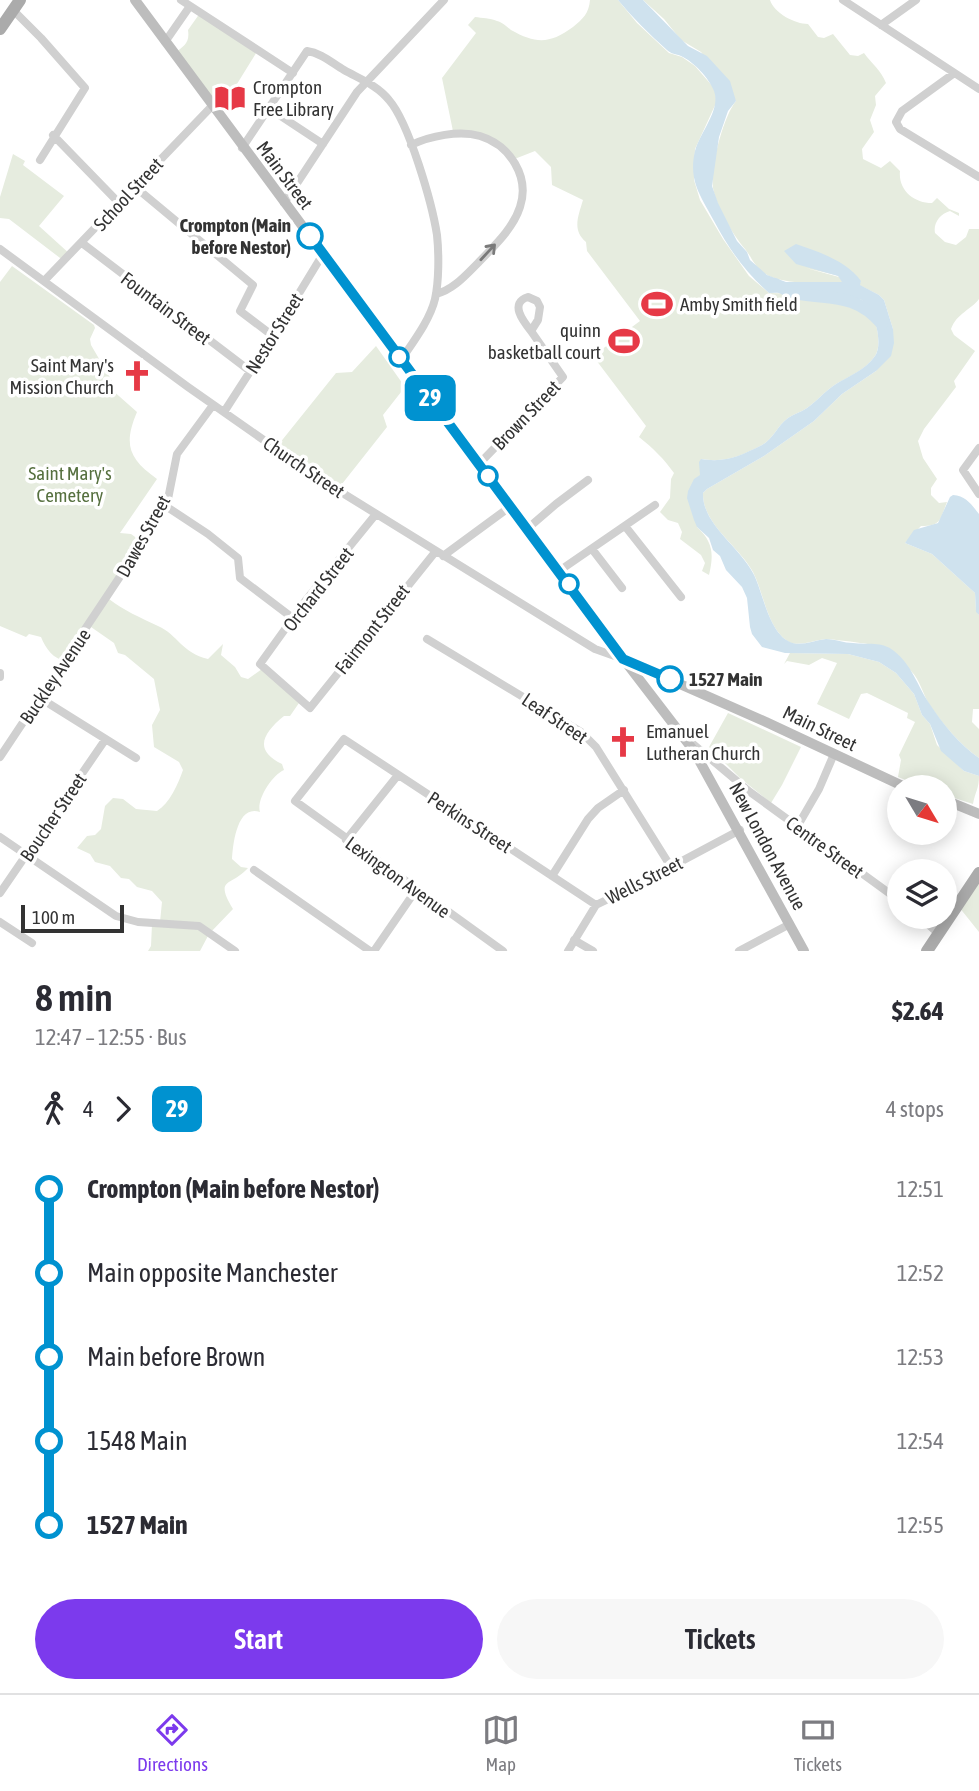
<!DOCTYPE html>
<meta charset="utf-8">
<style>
body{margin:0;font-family:"Asap Condensed",sans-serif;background:#f7f7f7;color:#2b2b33;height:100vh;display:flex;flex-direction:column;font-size:26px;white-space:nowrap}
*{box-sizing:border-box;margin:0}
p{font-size:23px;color:#7c7c81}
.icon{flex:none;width:38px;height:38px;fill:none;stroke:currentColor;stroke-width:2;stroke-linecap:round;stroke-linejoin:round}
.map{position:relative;height:951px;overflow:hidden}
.details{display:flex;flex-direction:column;background:#fff;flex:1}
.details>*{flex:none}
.badge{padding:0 14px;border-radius:10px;font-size:24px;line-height:46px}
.needle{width:46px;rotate:128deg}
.controls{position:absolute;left:887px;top:775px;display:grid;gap:14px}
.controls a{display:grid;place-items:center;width:70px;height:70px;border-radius:50%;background:#fff;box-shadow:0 4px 18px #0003;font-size:35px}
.scale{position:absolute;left:21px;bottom:18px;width:103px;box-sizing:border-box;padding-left:7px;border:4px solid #333;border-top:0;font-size:19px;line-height:24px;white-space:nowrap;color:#333;-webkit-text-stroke:5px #fff;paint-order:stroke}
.map>.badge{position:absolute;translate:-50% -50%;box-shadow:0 0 0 4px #fff}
.legs{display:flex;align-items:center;gap:10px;height:77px;padding:0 35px;font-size:23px}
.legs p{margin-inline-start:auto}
.head{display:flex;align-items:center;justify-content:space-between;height:119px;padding:0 35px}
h1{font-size:38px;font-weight:600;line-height:52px}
.primary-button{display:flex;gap:14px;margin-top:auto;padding:14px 35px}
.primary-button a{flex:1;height:80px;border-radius:42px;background:#7c3aed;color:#fff;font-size:28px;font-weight:600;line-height:80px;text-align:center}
.primary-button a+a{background:#f7f7f7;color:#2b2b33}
ul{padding:0 35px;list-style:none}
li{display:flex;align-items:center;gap:24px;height:84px;font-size:26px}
li i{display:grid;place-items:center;width:10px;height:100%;margin:0 9px;background:currentColor}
li i::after{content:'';width:18px;height:18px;margin:-9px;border:5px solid;border-radius:50%;background:#fff}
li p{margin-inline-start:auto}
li:first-child i{background:linear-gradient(#0000 50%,currentColor 0)}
li:last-child i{background:linear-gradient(currentColor 50%,#0000 0)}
.dock{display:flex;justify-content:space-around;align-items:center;height:98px;border-top:2px solid #e1e1e2;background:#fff;font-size:19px;color:#7c7c81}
.dock a{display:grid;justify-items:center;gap:4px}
.dock .active{color:#7c3aed}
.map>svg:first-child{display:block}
.green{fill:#e6ecdf}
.water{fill:#cfe2ee}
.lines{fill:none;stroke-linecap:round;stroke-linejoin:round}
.river{stroke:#cfe2ee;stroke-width:12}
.minor{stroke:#d0d0d0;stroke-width:8}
.secondary{stroke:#bdbdbd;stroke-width:10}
.primary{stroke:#ababab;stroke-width:12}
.oneway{stroke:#7a7a7a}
.line-1-casing{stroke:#fff;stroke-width:16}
.line-1{stroke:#0092d0;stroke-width:10}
.stop-1-dot{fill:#fff;stroke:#0092d0;stroke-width:3.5}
.labels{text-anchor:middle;stroke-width:7;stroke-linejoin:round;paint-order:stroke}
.poi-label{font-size:19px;fill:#333;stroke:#fff;text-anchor:start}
.street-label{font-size:19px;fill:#333;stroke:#fff}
.stop-label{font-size:19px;font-weight:bold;fill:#333;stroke:#fff;text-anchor:end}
.park-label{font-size:19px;fill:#56703f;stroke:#fff}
</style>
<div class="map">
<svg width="979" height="951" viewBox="0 0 979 951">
<rect width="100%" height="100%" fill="#fff"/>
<path class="green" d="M590 0H618L637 23 669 53 682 57 695 66 714 88 717 101 695 149 694 180 700 200 723 239 749 276 769 293 839 295 852 301 860 299C874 306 884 342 875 356 865 370 850 376 836 384 825 391 817 401 807 408 801 412 794 414 788 418 778 425 773 439 762 445 741 456 725 463 701 459L697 527C713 542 714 554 709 575L702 571 705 563 701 555 680 539 682 532 678 523 668 520 660 512 670 498 671 479 674 473C664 459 653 448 639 437L646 426 593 356 640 321 587 251 586 242C572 230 578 217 583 200L552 185 551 167 535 151 512 160 507 153 478 136H454L442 78 476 33 468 25 475 17C482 18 490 18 497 21 502 22 507 27 511 30 536 44 550 44 573 27 583 19 589 13 590 0Z
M643 0H770C774 13 795 24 808 24L818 37 824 38 833 34 850 55 858 56 864 53C872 64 881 70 886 83L875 96 876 105 870 120 874 132 862 149 863 159 881 168 890 161 900 171C898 190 914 203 932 203L937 198 949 209 959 213V216L950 211C940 214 933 223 935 233L945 242 956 245 966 237 969 229H979V299C971 310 957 313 951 329L954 335 975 351 954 381 956 387 924 429 918 441 923 458 937 479 931 488V495L939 503 947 502C940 519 942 526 921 526L905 543 932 554 975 593 976 611 979 615V709H973L972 722 979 729V758C960 745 942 723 929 704 923 694 920 680 911 671 903 662 892 654 883 647 880 645 831 639 826 639 815 640 798 647 789 642 767 629 764 593 753 572 739 546 702 524 703 493L707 489 764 456 814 421 842 394 876 371 893 329 884 300 879 295 859 285 861 281 806 268 839 277 843 282C833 285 821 283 811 283 796 282 783 282 769 276 755 269 753 259 745 249 732 233 717 209 713 188 710 168 723 117 736 101L701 52 681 40 664 19Z
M200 13 258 50 232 92 211 103 175 53C184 46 190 43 188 30Z
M13 154 25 161 23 165 64 196 39 226 71 255 64 261 9 219 0 218V197Z
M12 266 94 325 95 328 90 339 91 345 112 381 111 389 137 412C123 445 129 459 157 479L120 533 131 534 142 542 109 599C123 610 141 618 158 626 178 635 182 653 208 659L223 644 221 655 235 667 241 677 248 679 262 669 299 703 290 716H284C263 733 253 750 282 764L284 770C272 775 256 800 260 812 237 804 233 844 232 859L241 867 248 868C231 887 214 877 233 909L209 934 200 951H148L151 946 152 924 160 922 162 902 152 891 137 887 129 879 121 878 110 866 95 862 90 854 77 848 87 836 95 835 101 829 105 806 113 798 123 799 136 809 157 811C170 803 178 784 183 770L179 762 154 747 152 725 160 710 154 679 125 655 118 653 114 643 91 627 66 661C53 659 46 649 41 637L29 634 26 637 0 626V282Z
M376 346 405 387 383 415 387 427 342 484 338 485 279 444 336 373 352 372Z
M790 653 848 654 879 662 896 673 914 694 922 715 930 724 937 745 964 771 979 776C979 789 975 792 973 804L945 795V788L923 787 898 777 901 760 899 755 915 722 907 718 908 713 867 693 861 694 849 719 817 704 837 663 822 658 809 665 787 661 784 664Z
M728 713 801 747 782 785 771 803 740 778 709 747Z
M979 875V932L959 907Z"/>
<path class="water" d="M618 0H643L688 46 707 56 730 81 736 101 728 111 719 137 712 186 718 203 737 241 747 252 750 260 767 275 786 282H842L838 276 796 264 784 251 796 244C819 252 847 261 861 281L860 285 879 295 884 300 893 329 894 343 891 356 876 371 842 394 814 421 764 456 707 489 703 493C702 524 739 546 753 573 763 591 768 632 790 642 799 647 816 640 826 639 835 639 844 643 853 643 867 645 882 641 894 651 912 665 917 685 929 703 942 723 960 745 979 758V776L964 771 941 751 930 724 922 715 914 694 896 673 879 662 848 654 785 653 762 647 752 634 750 627 747 598 742 587 726 570 720 556 713 550 709 538 697 527 694 520 687 498 688 491 694 479 700 475 699 462 701 459C725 463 740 456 762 445 773 439 778 425 788 418 794 414 801 412 807 408 817 401 825 391 836 384 849 376 865 370 875 356 884 343 874 306 860 299L852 301C827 290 796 292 769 293 745 272 729 249 714 221 701 196 688 181 695 151 700 132 721 110 714 91 709 78 694 62 681 56 676 54 671 54 667 50 649 34 633 18 618 0Z
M953 495C966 496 971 504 979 514V615L976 612 975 593 932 554 905 543 914 530 938 523 950 497Z"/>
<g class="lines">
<path class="river" d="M775 284C810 307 848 283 882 324"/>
<path class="minor" d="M181 0 293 73
M843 0 979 89
M13 10 41 38 85 88 40 160
M881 25 916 0
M165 42 190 6
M953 74 902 111 896 122 900 129 979 177
M270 109 323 144
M53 135 119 203
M411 145C430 136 459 130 480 136 510 145 530 177 520 207 513 229 493 247 478 263 466 275 453 290 436 294
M242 148 307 51C321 53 332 63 344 70 360 79 377 85 389 100 409 123 432 203 437 235 439 254 439 281 435 299 430 320 413 342 401 360
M134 186 253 285 240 311 273 336
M284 203 357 92 444 0
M82 243 250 371
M0 249 188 387 315 476 595 649 623 659
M44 281 212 106
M528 297 537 301 540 307 538 320 531 331C523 321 509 303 528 297Z
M224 412 273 336 323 254
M979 448 963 470 979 494
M479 464 563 377 531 331
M164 505 208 534 238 558 240 578 294 619
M376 514 306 600 260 664 310 708 436 551
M625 526 681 597
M527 529 556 504 588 480
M592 549 622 588
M443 556 511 506
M559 571 655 505
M427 639 581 732 596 747 671 867
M0 673V677
M40 698 136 758
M693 744 750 792 900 901
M0 757 139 548 168 499 177 454 213 405
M797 827 819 789 834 754
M0 837 116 916 138 922 199 926 235 951
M346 840 398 775
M254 870 370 951
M552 876 588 819 598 808 624 790
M0 893 105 740
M920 917 939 934
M0 922 32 943
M574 940 593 951
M374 951 416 890
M503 951 295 801 344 739 596 905
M568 951 596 905 635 886 740 830
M739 951 790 924"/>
<path class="secondary" d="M135 0 623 659 766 722 907 788
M625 661 694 751 804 951
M945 800 979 814"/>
<path class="primary" d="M0 29 20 0
M927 951 979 873"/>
</g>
<defs><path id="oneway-shaft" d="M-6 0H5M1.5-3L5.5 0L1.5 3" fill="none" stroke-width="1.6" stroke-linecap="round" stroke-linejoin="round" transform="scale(1.75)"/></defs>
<use class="oneway" href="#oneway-shaft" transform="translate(488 252) rotate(-47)"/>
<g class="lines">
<defs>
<path id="line-1" d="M310 236 623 659 670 679"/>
</defs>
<use href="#line-1" class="line-1-casing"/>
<use href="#line-1" class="line-1"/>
</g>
<defs>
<symbol id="library-bare" viewBox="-9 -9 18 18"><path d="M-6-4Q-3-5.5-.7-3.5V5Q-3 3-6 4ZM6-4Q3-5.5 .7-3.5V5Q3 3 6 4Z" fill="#e63946" stroke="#fff" stroke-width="2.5" paint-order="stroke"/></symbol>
<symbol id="stadium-bare" viewBox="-9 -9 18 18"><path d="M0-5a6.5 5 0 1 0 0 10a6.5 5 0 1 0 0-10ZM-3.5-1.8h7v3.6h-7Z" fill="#e63946" stroke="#fff" stroke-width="2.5" paint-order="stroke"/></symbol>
<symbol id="church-bare" viewBox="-9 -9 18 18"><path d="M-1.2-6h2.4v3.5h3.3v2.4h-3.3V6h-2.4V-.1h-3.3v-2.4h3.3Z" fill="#e63946" stroke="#fff" stroke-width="2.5" paint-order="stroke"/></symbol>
</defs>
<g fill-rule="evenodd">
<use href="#library-bare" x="208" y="76" width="44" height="44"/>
<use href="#stadium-bare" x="635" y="282" width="44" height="44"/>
<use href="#stadium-bare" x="602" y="319" width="44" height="44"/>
<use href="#church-bare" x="115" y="354" width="44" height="44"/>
<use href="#church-bare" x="601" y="720" width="44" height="44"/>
</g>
<g class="stop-1-dot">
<circle cx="310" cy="236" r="12"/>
<circle cx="399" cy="357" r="9"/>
<circle cx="488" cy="476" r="9"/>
<circle cx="569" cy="584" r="9"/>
<circle cx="670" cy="679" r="12"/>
</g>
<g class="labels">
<g class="poi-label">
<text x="253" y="94">Crompton<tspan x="253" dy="22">Free Library</tspan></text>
<text x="680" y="311">Amby Smith field</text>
<text x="601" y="337" text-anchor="end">quinn<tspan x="601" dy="22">basketball court</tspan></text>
<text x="114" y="372" text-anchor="end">Saint Mary's<tspan x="114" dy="22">Mission Church</tspan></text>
<text x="646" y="738">Emanuel<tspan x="646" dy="22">Lutheran Church</tspan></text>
</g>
<g class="street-label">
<text transform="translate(285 175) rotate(53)" y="7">Main Street</text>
<text transform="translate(128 194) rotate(-47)" y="7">School Street</text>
<text transform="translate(166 308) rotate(37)" y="7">Fountain Street</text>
<text transform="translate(274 333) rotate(-58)" y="7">Nestor Street</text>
<text transform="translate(526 415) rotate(-46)" y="7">Brown Street</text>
<text transform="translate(304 467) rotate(34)" y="7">Church Street</text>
<text transform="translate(143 536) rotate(-61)" y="7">Dawes Street</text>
<text transform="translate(318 589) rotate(-52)" y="7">Orchard Street</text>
<text transform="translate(372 629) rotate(-52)" y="7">Fairmont Street</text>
<text transform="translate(55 676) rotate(-56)" y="7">Buckley Avenue</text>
<text transform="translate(555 718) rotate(34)" y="7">Leaf Street</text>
<text transform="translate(820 728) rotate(26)" y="7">Main Street</text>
<text transform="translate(53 817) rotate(-56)" y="7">Boucher Street</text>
<text transform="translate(470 822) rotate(33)" y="7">Perkins Street</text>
<text transform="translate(768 846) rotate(62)" y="7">New London Avenue</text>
<text transform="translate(825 847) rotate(36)" y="7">Centre Street</text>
<text transform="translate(398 877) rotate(36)" y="7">Lexington Avenue</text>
<text transform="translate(644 880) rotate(-27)" y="7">Wells Street</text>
</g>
<g class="stop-label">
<text x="291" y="232">Crompton (Main<tspan x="291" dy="22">before Nestor)</tspan></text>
<text x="689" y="686" text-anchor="start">1527 Main</text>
</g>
<g class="park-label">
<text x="70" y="480">Saint Mary's<tspan x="70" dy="22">Cemetery</tspan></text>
</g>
</g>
</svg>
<div class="controls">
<a><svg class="needle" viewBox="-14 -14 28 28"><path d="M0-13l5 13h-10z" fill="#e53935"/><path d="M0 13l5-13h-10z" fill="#7c7c81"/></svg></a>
<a><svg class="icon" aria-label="layers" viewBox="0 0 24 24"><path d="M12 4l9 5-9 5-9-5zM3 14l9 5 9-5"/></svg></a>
</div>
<div class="scale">100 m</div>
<b class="badge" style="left:430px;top:398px;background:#0092d0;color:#fff">29</b>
</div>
<section class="details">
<div class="head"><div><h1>8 min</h1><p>12:47 – 12:55 · Bus</p></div><b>$2.64</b></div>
<div class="legs"><svg class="icon" aria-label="walk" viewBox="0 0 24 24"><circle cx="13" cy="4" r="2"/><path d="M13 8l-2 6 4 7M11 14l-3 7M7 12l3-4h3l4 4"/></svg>4<svg class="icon" aria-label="forward" viewBox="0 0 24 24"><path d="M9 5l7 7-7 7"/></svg><b class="badge" style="background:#0092d0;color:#fff">29</b><p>4 stops</p></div>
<ul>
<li><i style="color:#0092d0"></i><b>Crompton (Main before Nestor)</b><p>12:51</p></li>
<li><i style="color:#0092d0"></i><span>Main opposite Manchester</span><p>12:52</p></li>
<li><i style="color:#0092d0"></i><span>Main before Brown</span><p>12:53</p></li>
<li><i style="color:#0092d0"></i><span>1548 Main</span><p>12:54</p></li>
<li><i style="color:#0092d0"></i><b>1527 Main</b><p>12:55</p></li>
</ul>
<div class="primary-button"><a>Start</a><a>Tickets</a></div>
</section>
<nav class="dock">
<a class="active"><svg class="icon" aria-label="directions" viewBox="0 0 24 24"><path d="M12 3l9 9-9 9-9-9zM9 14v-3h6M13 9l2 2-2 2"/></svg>Directions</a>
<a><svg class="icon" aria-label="map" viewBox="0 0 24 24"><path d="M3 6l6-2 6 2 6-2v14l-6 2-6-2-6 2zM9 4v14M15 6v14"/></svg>Map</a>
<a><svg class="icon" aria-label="tickets" viewBox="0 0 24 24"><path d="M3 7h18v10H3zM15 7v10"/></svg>Tickets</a>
</nav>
